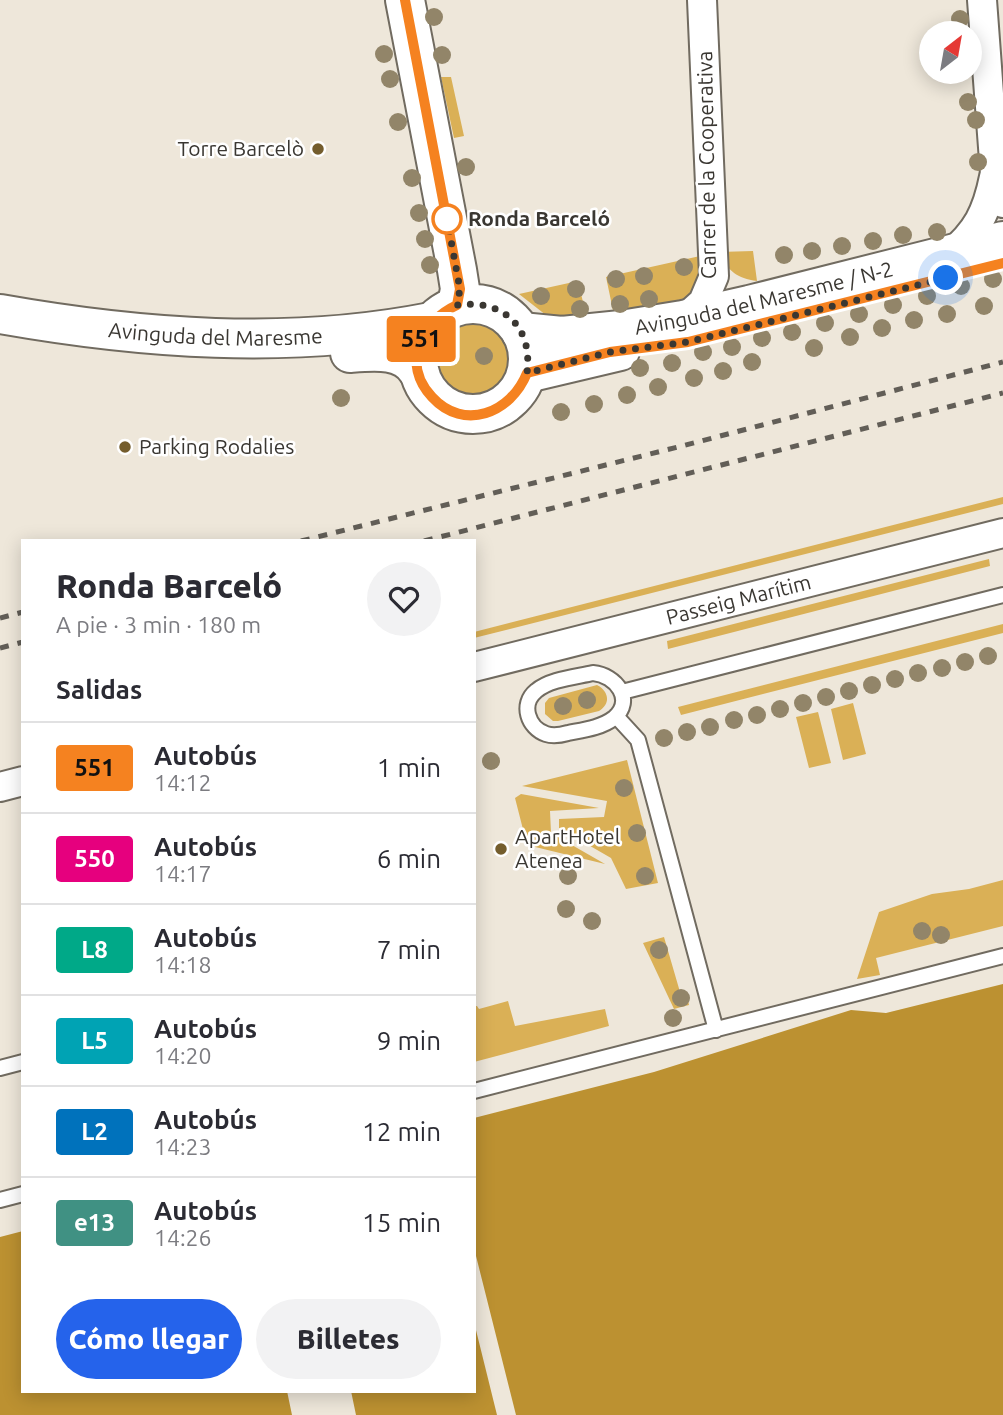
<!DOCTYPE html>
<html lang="es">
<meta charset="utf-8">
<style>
body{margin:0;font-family:Ubuntu,sans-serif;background:#f2f2f3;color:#2b2b33;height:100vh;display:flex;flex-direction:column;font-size:26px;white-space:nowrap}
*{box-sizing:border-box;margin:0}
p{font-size:23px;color:#7c7c81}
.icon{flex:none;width:38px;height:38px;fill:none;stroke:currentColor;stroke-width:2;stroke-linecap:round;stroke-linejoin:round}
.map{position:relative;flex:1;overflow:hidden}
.side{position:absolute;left:21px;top:539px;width:455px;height:854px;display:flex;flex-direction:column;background:#fff;border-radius:0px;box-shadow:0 4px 18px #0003}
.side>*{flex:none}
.badge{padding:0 14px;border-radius:5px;font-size:24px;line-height:46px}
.needle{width:46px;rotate:31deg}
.buttons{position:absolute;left:919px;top:21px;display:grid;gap:14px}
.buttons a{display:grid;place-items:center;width:63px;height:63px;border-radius:50%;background:#fff;box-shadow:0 4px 18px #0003;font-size:35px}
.you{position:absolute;width:35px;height:35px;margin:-18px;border:5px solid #fff;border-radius:50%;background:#1a73e8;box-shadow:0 0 0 10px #1a73e833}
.map>.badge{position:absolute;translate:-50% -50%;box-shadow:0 0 0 4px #fff}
h2{padding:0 35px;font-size:26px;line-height:63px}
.round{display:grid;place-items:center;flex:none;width:74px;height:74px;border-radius:37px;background:#f2f2f3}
.summary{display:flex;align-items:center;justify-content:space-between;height:119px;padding:0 35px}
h1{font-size:33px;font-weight:800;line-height:52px}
.primary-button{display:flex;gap:14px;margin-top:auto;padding:14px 35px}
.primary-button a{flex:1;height:80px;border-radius:42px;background:#2563eb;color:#fff;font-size:28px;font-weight:800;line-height:80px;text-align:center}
.primary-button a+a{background:#f2f2f3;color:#2b2b33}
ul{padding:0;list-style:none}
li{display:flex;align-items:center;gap:21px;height:91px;padding:0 35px;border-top:2px solid #e1e1e2}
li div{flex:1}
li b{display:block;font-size:26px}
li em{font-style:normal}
li .badge{min-width:77px;font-weight:700;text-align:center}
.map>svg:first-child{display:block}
.green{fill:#dab056}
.water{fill:#bc9131}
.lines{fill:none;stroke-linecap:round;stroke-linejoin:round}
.lane-casing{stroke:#716b60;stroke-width:18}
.street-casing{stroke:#716b60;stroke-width:32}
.secondary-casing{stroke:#716b60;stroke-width:42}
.primary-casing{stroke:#716b60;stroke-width:42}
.lane{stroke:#fff;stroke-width:14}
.street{stroke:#fff;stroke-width:28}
.secondary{stroke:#fff;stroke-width:38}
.primary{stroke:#fff;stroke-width:38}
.rail{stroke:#625e57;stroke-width:5;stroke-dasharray:9 9;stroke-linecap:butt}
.tree{fill:#928569}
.line-casing{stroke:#fff;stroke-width:16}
.line{stroke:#f58220;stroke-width:10}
.walk{stroke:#3a3732;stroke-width:7;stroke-dasharray:0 12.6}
.poi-dot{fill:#745d2d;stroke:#fff;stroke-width:2.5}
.stop-dot{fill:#fff;stroke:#f58220;stroke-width:3.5}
.labels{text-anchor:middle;stroke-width:5;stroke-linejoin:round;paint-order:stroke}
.poi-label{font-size:21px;fill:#3a3732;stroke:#fff;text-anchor:start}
.street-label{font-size:21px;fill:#3a3732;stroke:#fff}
.stop-label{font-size:21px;font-weight:bold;fill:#3a3732;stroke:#fff;text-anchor:start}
</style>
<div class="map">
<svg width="1003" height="1415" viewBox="0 0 1003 1415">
<rect width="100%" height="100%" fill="#eee7da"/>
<path class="green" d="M441 77H451L464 136 454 138Z
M753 251 757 281C736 278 728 271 719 252Z
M709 254 700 289 682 303 614 315 606 277Z
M578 281 587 319H551L519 294Z
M436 358a38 38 0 1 1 76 0a38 38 0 1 1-76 0Z
M1003 497V504L474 638V632Z
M989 559 990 566 668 649 667 641Z
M1003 624V633L681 715 678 707Z
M597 685C609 691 611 704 599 711L558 721H553L545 714V703L549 698Z
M853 703 866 754 843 760 831 709Z
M818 712 831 763 809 768 796 717Z
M627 760 658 883 626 889 611 858 559 828V819L604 817 607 801 522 786Z
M521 794 599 808 550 811 551 833 605 864 527 845 515 798Z
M1003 880V926L876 958 880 975 857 979 879 912 932 894 969 889Z
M664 937 680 992 686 991 689 1005 674 1009 643 943Z
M508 1001 515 1026 605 1009 609 1026 474 1062V1006H477L479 1009Z"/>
<path class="water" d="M1003 984V1415H516L474 1248V1118L654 1072 851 1010 886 1013Z
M23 1231V1391H287L292 1415H0V1237Z
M474 1322 497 1415H356L351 1391H474Z"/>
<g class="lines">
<defs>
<path id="lane" d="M593 673C616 675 635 700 614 718 601 728 583 730 568 733 561 735 552 736 546 734 528 728 520 704 536 691 550 679 576 677 593 673Z
M622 692 1003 595
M616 716 638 740 716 1030
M0 1068 23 1062
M474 1091 1003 956
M0 1200 23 1194"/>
<g id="street">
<path d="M982 0 995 174 998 193 1003 203"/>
<path d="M949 255C977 232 987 212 994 177"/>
<path d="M683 320 703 302 714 276 702 0"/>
<path id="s1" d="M474 667 1003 533"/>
<path d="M0 787 23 781"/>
</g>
<path id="secondary" d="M405 0 457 270 460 289 457 305"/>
<g id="primary">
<circle cx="473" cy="359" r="55"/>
<path id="s2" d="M0 314C141 339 289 350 431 322"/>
<path id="s3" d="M521 332 562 336 621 330 683 320 749 305 1003 241"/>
<path d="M350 353C375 351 404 348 418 371"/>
<path d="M527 373 620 351"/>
</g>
</defs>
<use href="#lane" class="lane-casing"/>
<use href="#street" class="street-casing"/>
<use href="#secondary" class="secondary-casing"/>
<use href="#primary" class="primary-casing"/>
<use href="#lane" class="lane"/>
<use href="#street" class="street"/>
<use href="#secondary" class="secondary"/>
<use href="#primary" class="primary"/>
<path class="rail" d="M301 541 682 446 1003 362
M424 541 1003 393
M0 618 23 612
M0 648 23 642"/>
</g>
<g class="tree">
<circle cx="434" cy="17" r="9"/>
<circle cx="960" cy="19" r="9"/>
<circle cx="384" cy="54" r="9"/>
<circle cx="442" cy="55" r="9"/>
<circle cx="390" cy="79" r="9"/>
<circle cx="968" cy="102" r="9"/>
<circle cx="976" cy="120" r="9"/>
<circle cx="398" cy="122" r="9"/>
<circle cx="978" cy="162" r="9"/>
<circle cx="466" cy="167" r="9"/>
<circle cx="412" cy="178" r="9"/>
<circle cx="419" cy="213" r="9"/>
<circle cx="937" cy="232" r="9"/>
<circle cx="903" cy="235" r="9"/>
<circle cx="425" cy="239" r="9"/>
<circle cx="873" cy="241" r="9"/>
<circle cx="842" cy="246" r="9"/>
<circle cx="812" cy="251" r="9"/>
<circle cx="784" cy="255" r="9"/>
<circle cx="430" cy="265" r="9"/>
<circle cx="684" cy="267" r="9"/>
<circle cx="644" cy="276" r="9"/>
<circle cx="616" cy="279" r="9"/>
<circle cx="993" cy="279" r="9"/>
<circle cx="961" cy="286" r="9"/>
<circle cx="576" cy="289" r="9"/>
<circle cx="541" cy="296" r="9"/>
<circle cx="927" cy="296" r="9"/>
<circle cx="649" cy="299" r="9"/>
<circle cx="620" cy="304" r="9"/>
<circle cx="893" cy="305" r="9"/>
<circle cx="984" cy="306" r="9"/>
<circle cx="580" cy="309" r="9"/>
<circle cx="859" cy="314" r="9"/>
<circle cx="947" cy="314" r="9"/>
<circle cx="914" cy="320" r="9"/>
<circle cx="825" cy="323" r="9"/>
<circle cx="882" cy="328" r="9"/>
<circle cx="792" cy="332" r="9"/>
<circle cx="850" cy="337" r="9"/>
<circle cx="762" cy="338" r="9"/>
<circle cx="732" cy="347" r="9"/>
<circle cx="814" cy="348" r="9"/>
<circle cx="703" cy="352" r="9"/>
<circle cx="484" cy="356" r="9"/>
<circle cx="752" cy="362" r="9"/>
<circle cx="672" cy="363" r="9"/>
<circle cx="640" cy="368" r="9"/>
<circle cx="723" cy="371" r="9"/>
<circle cx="694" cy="378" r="9"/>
<circle cx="658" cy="387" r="9"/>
<circle cx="627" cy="395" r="9"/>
<circle cx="341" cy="398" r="9"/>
<circle cx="594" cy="404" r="9"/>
<circle cx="561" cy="412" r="9"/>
<circle cx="988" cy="656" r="9"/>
<circle cx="965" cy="662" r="9"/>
<circle cx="942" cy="668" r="9"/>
<circle cx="918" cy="673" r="9"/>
<circle cx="895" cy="679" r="9"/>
<circle cx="872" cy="685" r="9"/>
<circle cx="849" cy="691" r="9"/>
<circle cx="826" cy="697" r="9"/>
<circle cx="587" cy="700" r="9"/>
<circle cx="803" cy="703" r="9"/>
<circle cx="563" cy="706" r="9"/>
<circle cx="780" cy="709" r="9"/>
<circle cx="757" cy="715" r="9"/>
<circle cx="734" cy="720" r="9"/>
<circle cx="710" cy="727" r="9"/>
<circle cx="687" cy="732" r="9"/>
<circle cx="664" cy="738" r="9"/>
<circle cx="491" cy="761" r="9"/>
<circle cx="624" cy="788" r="9"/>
<circle cx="637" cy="833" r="9"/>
<circle cx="568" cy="876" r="9"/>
<circle cx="645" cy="876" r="9"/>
<circle cx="566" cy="909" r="9"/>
<circle cx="592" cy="921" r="9"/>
<circle cx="922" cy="931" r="9"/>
<circle cx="941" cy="935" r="9"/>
<circle cx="659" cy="950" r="9"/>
<circle cx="681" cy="998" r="9"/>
<circle cx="673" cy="1018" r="9"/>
</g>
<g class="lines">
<defs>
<path id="line" d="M405 0 460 289 457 305C420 322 401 364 432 397 464 432 511 413 527 373L610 352 688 342 1003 263"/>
</defs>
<use href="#line" class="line-casing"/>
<use href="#line" class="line"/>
<path class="walk" d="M447 219 460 289 457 305C503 299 533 326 527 373L610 352 688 342 946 278"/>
</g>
<g class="poi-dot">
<circle cx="318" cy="149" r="7"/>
<circle cx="125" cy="447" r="7"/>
<circle cx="501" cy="849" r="7"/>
</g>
<circle class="stop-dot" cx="447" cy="219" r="14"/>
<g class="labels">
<g class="poi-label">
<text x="304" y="156" text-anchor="end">Torre Barcelò</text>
<text x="139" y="454">Parking Rodalies</text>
<text x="515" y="844">ApartHotel<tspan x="515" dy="24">Atenea</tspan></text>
</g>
<g class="street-label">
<text transform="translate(707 165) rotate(-91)" y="7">Carrer de la Cooperativa</text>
<text dy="7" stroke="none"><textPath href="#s3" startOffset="247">Avinguda del Maresme / N-2</textPath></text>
<text dy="7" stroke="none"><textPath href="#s2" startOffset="217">Avinguda del Maresme</textPath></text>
<text dy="7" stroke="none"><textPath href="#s1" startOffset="273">Passeig Marítim</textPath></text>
</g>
<g class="stop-label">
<text x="468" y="226">Ronda Barceló</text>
</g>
</g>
</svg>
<div class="buttons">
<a><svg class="needle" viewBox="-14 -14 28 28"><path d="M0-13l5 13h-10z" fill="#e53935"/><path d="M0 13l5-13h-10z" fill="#7c7c81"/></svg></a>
</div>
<div class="you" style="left:946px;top:278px"></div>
<b class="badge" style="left:421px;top:339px;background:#f58220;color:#111">551</b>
<section class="side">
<div class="summary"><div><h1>Ronda Barceló</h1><p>A pie · 3 min · 180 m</p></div><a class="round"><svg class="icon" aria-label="heart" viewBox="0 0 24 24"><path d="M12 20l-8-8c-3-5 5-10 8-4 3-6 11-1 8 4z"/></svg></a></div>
<h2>Salidas</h2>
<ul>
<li><span class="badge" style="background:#f58220;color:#111">551</span><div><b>Autobús</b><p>14:12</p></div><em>1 min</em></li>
<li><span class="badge" style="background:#e6007e;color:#fff">550</span><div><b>Autobús</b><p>14:17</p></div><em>6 min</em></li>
<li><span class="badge" style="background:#00a988;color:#fff">L8</span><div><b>Autobús</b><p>14:18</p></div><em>7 min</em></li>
<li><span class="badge" style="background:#00a3b4;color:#fff">L5</span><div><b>Autobús</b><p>14:20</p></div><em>9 min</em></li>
<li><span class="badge" style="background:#0072bc;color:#fff">L2</span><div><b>Autobús</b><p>14:23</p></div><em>12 min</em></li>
<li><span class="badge" style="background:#409183;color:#fff">e13</span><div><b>Autobús</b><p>14:26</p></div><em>15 min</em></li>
</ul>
<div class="primary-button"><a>Cómo llegar</a><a>Billetes</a></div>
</section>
</div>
